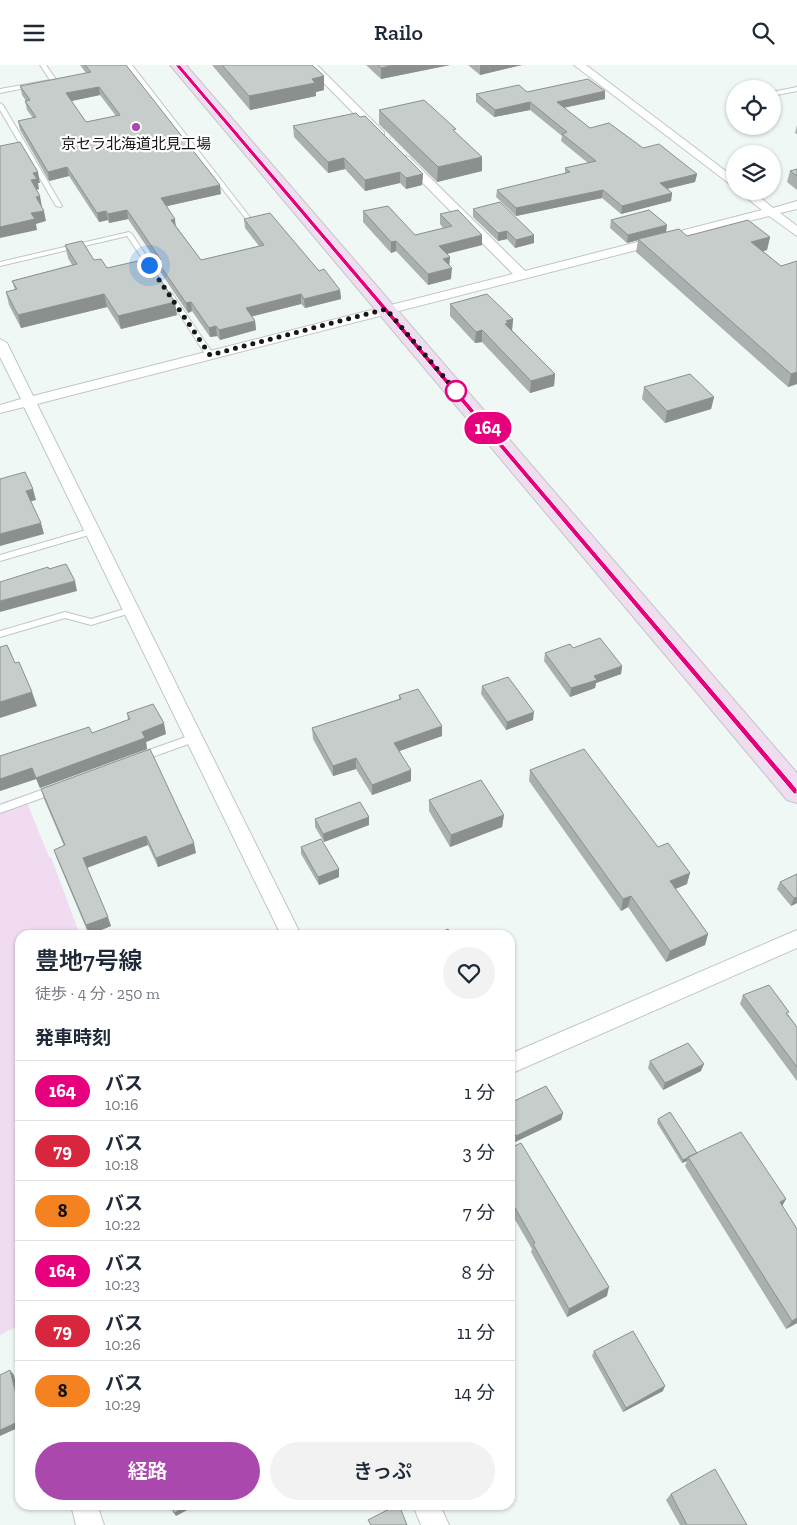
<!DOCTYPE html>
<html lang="ja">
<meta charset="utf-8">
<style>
body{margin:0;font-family:"Zilla Slab","Noto Sans JP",serif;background:#f2f2f3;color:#1f2937;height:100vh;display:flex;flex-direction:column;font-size:19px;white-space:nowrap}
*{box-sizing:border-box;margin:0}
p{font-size:16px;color:#747a83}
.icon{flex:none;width:28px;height:28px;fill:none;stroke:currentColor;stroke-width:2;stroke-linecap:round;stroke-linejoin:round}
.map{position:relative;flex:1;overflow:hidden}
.details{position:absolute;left:15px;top:865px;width:500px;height:580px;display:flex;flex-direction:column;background:#fff;border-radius:15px;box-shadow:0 1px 4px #0004}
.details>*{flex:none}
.badge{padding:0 10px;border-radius:16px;font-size:18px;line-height:32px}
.buttons{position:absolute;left:726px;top:15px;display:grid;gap:10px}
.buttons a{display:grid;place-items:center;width:55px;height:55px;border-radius:50%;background:#fff;box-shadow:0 1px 4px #0004;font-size:25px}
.you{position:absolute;width:25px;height:25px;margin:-12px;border:4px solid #fff;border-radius:50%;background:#1a73e8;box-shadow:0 0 0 8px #1a73e833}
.map>.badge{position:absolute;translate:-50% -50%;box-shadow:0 0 0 2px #fff}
h2{padding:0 20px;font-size:19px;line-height:45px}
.round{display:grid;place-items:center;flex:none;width:52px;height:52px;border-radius:26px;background:#f2f2f3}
.headline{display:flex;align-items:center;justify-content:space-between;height:85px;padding:0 20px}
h1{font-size:24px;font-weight:600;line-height:38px}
.cta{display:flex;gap:10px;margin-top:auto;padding:10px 20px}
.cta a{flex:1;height:58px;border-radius:30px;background:#aa48ae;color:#fff;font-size:20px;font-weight:600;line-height:58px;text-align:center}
.cta a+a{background:#f2f2f3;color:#1f2937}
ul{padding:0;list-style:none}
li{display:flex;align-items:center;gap:15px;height:60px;padding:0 20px;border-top:1px solid #e0e1e3}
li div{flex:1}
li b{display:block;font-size:19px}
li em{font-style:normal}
li .badge{min-width:55px;font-weight:700;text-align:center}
header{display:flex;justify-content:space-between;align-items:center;height:65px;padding:0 20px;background:#fff;font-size:22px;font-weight:600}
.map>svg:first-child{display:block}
.green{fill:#f1dbf1}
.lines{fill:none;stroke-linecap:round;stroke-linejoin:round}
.service-casing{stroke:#bfc7c5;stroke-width:2}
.minor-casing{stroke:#bfc7c5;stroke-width:2}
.secondary-casing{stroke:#bfc7c5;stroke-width:2}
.service{fill:#fff;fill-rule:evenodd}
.minor{fill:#fff;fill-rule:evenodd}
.secondary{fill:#f0ddf0;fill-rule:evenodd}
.wall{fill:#aab0af;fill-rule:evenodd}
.shaded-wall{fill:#8b908e}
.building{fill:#c6cdcb;stroke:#8b908e;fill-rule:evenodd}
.line{fill:#e6007e;stroke:#fff}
.walk{stroke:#151817;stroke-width:5;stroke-dasharray:0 9}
.poi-dot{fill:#aa48ae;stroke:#fff;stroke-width:2}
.stop-dot{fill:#fff;stroke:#e6007e;stroke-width:2.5}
.labels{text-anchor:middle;stroke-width:4.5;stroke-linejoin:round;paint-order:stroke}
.far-poi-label{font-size:15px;fill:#151817;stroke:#fff}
</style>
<header><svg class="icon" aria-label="menu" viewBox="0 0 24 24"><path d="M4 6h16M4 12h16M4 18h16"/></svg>Railo<svg class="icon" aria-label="search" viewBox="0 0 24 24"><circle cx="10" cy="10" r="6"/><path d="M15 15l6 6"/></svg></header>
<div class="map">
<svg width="797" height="1460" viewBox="0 0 797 1460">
<rect width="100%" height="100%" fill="#f0f8f6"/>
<path class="green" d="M24 730 49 792H51L80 870H20V1260L0 1270V738Z"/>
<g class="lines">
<defs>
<path id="service" d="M40 0H46L57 16 56 17 0 28V24L50 15Z
M126 0H132L253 156V158H249Z
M797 22V26L772 31V27Z
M0 38 3 40 62 141 61 142 56 141 0 45Z
M129 167 132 169 155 204 154 205H150L127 171 0 201V197Z
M167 227H171L214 290 213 292H207L166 228Z
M93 463 96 464V468L0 496V490Z
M131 542 134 543 135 545 134 547 91 560 65 553 0 572V566L65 547 91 554Z
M194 669 199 673 197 676 141 696 136 692 138 689Z
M55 720 59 721 60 724 59 727 0 748V740Z"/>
<path id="minor" d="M306 0H317L384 67V71H376Z
M574 0H586L735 113V123Z
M405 91 409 92 525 206 762 145 738 126H752L773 143 797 136V144L780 148 797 161V171L769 151 37 339 301 870H281L24 342 0 348V340L21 334 0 292V274L7 278 33 331 513 209 401 96 399 94Z
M797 865V883L510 1009V989Z
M71 1440H97L104 1460H76Z
M413 1440H440L449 1460H421Z"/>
<path id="secondary" d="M170 0H186L797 708V738L787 735Z"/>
</defs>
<use href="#service" class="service-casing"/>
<use href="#minor" class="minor-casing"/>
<use href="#secondary" class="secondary-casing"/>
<use href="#service" class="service"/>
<use href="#minor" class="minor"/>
<use href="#secondary" class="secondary"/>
</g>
<path class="wall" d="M80 0H126L221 129 167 141 176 161 201 195 259 181 245 163 244 154 319 206 340 225 341 234 305 243 301 239 252 251 255 256 256 265 220 275 217 271 210 272 192 246 188 248 159 205 157 197 128 154 109 158 108 155 99 157 69 111 49 116 20 65 18 56 33 53 27 45 25 36H26L22 30 20 21 86 8ZM100 30 116 51 86 57 71 36Z
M212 0H312L324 11V25L316 27V31L250 45Z
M366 0H450L381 14Z
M468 0H522L480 10Z
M605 26V34L564 43 590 63 643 83 697 109 695 117 667 124 672 128 671 136 621 149 602 133 516 151 496 132 497 125 565 109V103L588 98 561 76 562 71 530 45 494 52 476 37V29L527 27Z
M379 45 482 106 437 117 379 59Z
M797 60V69L795 68Z
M293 61 423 109 422 120 406 124 400 118 365 126 345 104 328 108 294 72Z
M797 104V125L787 117 790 106Z
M473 144 534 178 515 183 507 174 498 176 473 152Z
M363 146 415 170 443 163 440 159V149L482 180 447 189 450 192 449 201 451 214 428 220 396 186 391 188 363 157Z
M611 155 666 167 687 171 770 172 767 185 763 186 781 201 797 196V319L788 322 636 187 638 175 627 178 610 163Z
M65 180 107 203 177 250 121 264 107 242 21 263 9 240 6 227 15 225 12 216 72 200 68 193Z
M450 239 513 254 512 265 555 309 554 321 530 328 482 277 475 278 450 251Z
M644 322 714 332 711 344 665 358 642 334Z
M573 583 622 601 621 609 596 618 595 623 570 632 544 596 545 588Z
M482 621 533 655 506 665 481 629Z
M399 630 442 671 399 686 411 716 372 730 356 704 333 711 313 674 312 663 399 634Z
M127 648 166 669 146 677 147 684 40 723 36 714 0 726V691L92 668 128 655Z
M530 705 658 782 687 819 675 824 708 869 705 880 666 897 628 842 621 846 529 716Z
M41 724 196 788 158 802 148 780 87 803 111 861 89 870 57 794 54 785 64 781 44 734Z
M429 735 504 750 502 762 450 782 429 746Z
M315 754 369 760 324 777 315 762Z
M301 782 339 804V812L319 820 301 789Z
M797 809V838L791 841 777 824 780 817Z
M743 930 788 949 797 962V1016L740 939Z
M650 996 701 1006 663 1025 648 1003Z
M510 1038 563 1048 561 1055 515 1077 510 1069Z
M658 1054 697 1088 786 1134 782 1141 797 1164V1258L786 1264 685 1101 687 1096 682 1098 657 1058Z
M510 1083 607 1231 567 1252 531 1187 532 1184 510 1146Z
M594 1286 663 1326 623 1347 592 1291Z
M671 1429 747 1460H680L666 1435Z"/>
<path class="shaded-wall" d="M394 0H450L381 14V3Z
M480 0H522L480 10Z
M324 11V25L316 27V31L250 45 249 31 312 14Z
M99 22 100 30 67 37 66 28Z
M605 26V34L557 44V37Z
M530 37V45L494 52 495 45Z
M482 92V106L437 117 438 102Z
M344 93 345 104 328 108V97Z
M67 102 69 111 49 116 48 107Z
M38 107 40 118H38L39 124 33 126 31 115 33 108Z
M400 107V118L365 126V115Z
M423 109 422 120 406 124V113Z
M697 109 695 117 658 126 660 118Z
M220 120 221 129 163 142 161 133Z
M603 125 602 133 516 151V143Z
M672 128 671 136 621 149 622 141Z
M40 131 42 142 36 132Z
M127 145 128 154 109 158 108 149Z
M44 146 46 156 36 159 37 165 0 173V162L31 148Z
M106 146 108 155 99 157 97 148Z
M175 154 176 163 171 155Z
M667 160 666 168 627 178 628 170Z
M507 166V174L498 176V168Z
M482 170V180L438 191 439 181Z
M534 170V178L515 183 516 175Z
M770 172 767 185 749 190 751 177Z
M396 176V186L391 188V177Z
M450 192 449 202 443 194Z
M452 203 451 214 428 220V209Z
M340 225 341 234 305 243 304 234Z
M104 229 107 242 21 263 18 250Z
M301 229V239L246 253V243Z
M175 237 177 250 121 264 118 251Z
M191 237 192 246 188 248 186 238Z
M513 254 512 266 507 267 506 256Z
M255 256 256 265 220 275 219 265Z
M216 261 217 271 210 272 209 263Z
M482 265V277L475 278 476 267Z
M797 307V319L788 322 791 309Z
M555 309 554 321 530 328 531 316Z
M714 332 711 344 665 358 667 346Z
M33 424 36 435 29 437 26 426Z
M41 458 44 469 0 481V469Z
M75 516 77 526 0 547V536Z
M622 601 621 609 596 618 595 623 570 632 571 623 594 611Z
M32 627 37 641 0 653V637Z
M534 647 533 655 506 665 507 657Z
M164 658 166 669 146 677 147 684 40 723 36 713 142 667Z
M442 661V671L394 688V678Z
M356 693V704L333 711V701Z
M32 703 36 714 0 726V714Z
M411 705V716L372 730V720Z
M504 750 502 762 450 782 451 770Z
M369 752V760L324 777 323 769Z
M146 771 148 780 86 803 83 793Z
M194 778 196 788 158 802 156 793Z
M339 804V812L319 820 318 812Z
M690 808 687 819 666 828 670 816Z
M631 831 628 842 621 846 623 834Z
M797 832V838L791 841 794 833Z
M108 852 111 861 89 870 86 860Z
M708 869 705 880 666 897 670 886Z
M704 999 701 1006 663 1025 665 1018Z
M563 1048 561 1055 515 1077 516 1071Z
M688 1092 687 1096 682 1098 683 1095Z
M786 1134 781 1143 780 1137Z
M609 1222 607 1231 567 1252 569 1244Z
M797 1253V1258L786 1264 792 1256Z
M10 1305 14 1310 20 1334V1345Z
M665 1321 663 1326 623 1347 626 1343Z
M20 1356V1362L0 1371V1365Z
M189 1440H197L176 1451 174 1448Z"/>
<path class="building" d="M85 0H126L220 120 161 133 175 154 171 155 201 195 264 180 244 154 270 148 319 206 324 204 340 225 304 234 301 229 246 243 255 256 219 265 216 261 209 263 191 237 186 238 157 196 161 195 127 145 108 149 106 146 97 148 67 102 48 107 18 56 36 52 25 36 30 35 20 21 91 7ZM99 22 120 50 86 57 66 28Z
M222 0H312L324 11 312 14 315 18 249 31Z
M378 0H394L381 3Z
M588 14 605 26 557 37 590 63 609 58 643 83 659 79 697 109 660 118 672 128 622 141 603 125 516 143 497 125 570 107 565 103 596 96 562 69 567 67 530 37 495 45 476 29 519 20 527 27Z
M424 35 456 64 453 65 482 92 438 102 379 45Z
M356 48 360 52 365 51 423 109 406 113 400 107 365 115 344 93 328 97 293 61Z
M20 77 38 107 33 108 37 114 31 115 40 131 36 132 44 146 31 148 35 154 0 162V81Z
M797 104V111L790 106Z
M500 137 534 170 516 175 507 166 498 168 473 144Z
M388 141 415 170 452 161 440 149 458 145 482 170 439 181 450 192 443 194 452 203 428 209 396 176 391 177 363 146Z
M649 145 667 160 628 170 611 155Z
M748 155 770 172 751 177 781 201 797 196V307L791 309 638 174 679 164 687 171Z
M82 176 94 195 101 194 107 203 147 194 175 237 118 251 104 229 18 250 6 227 17 224 12 216 77 199 65 180Z
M487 229 513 254 506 256 508 258 505 259 555 309 531 316 482 265 476 267 450 239Z
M690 309 714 332 667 346 644 322Z
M25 407 33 424 26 426 41 458 0 469V414Z
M66 499 75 516 0 536V517L48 502 49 504Z
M600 573 622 601 594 611 597 615 571 623 545 588 570 579 573 583Z
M7 580 15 598 19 597 32 627 0 637V582Z
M508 612 534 647 507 657 482 621Z
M418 624 442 661 394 678 411 705 372 720 356 693 333 701 312 663 401 634 399 630Z
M153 639 164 658 142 667 145 673 36 713 32 703 0 714V691L89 662 92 668 130 654 127 648Z
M150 684 194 778 156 793 146 771 83 793 108 852 86 860 54 785 65 780 41 724Z
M584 684 658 782 668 778 690 808 670 816 708 869 670 886 631 831 623 834 530 705Z
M481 715 504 750 451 770 429 735Z
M360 737 369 752 323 769 315 754Z
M321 774 339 804 318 812 301 782Z
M797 809V832L794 833 780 817Z
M448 864 452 870H434Z
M769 920 789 947 786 948 797 962V1002L743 930Z
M688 978 704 999 665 1018 650 996Z
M546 1021 563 1048 516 1071 510 1061V1038Z
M670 1047 697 1088 683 1095 658 1054Z
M741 1067 786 1134 780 1137 797 1164V1253L792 1256 688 1092Z
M521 1078 609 1222 569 1244 533 1179 535 1178 510 1134V1083Z
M633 1266 665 1321 626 1343 594 1286Z
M10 1305 20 1345V1356L0 1365V1310Z
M715 1404 747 1460H687L671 1429Z
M171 1440H189L174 1448Z
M397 1440H399L407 1460H371L368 1455Z"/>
<path class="line" d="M175 0H180L797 724V729H794Z"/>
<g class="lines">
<path class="walk" d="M149 200 210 290 386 244 456 326"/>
</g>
<circle class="poi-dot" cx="136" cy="62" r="5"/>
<circle class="stop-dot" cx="456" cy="326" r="10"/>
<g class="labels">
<g class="far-poi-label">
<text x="136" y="84">京セラ北海道北見工場</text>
</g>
</g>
</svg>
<div class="buttons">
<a><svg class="icon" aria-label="locate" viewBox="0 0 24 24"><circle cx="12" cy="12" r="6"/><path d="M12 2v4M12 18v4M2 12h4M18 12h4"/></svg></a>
<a><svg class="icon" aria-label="layers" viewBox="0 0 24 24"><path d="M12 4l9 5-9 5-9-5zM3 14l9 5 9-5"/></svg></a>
</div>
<div class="you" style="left:149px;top:200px"></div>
<b class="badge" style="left:488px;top:363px;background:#e6007e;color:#fff">164</b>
<section class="details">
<div class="headline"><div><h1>豊地7号線</h1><p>徒歩 · 4 分 · 250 m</p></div><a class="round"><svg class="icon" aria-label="heart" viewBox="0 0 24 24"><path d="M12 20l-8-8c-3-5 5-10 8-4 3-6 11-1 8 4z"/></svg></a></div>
<h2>発車時刻</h2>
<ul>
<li><span class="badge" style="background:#e6007e;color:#fff">164</span><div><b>バス</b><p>10:16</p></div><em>1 分</em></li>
<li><span class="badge" style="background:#d7263d;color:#fff">79</span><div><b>バス</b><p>10:18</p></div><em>3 分</em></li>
<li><span class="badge" style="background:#f58220;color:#111">8</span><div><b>バス</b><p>10:22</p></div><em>7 分</em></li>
<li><span class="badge" style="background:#e6007e;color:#fff">164</span><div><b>バス</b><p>10:23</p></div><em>8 分</em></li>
<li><span class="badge" style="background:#d7263d;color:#fff">79</span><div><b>バス</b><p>10:26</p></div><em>11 分</em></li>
<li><span class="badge" style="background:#f58220;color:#111">8</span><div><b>バス</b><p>10:29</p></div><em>14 分</em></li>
</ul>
<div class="cta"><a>経路</a><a>きっぷ</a></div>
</section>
</div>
